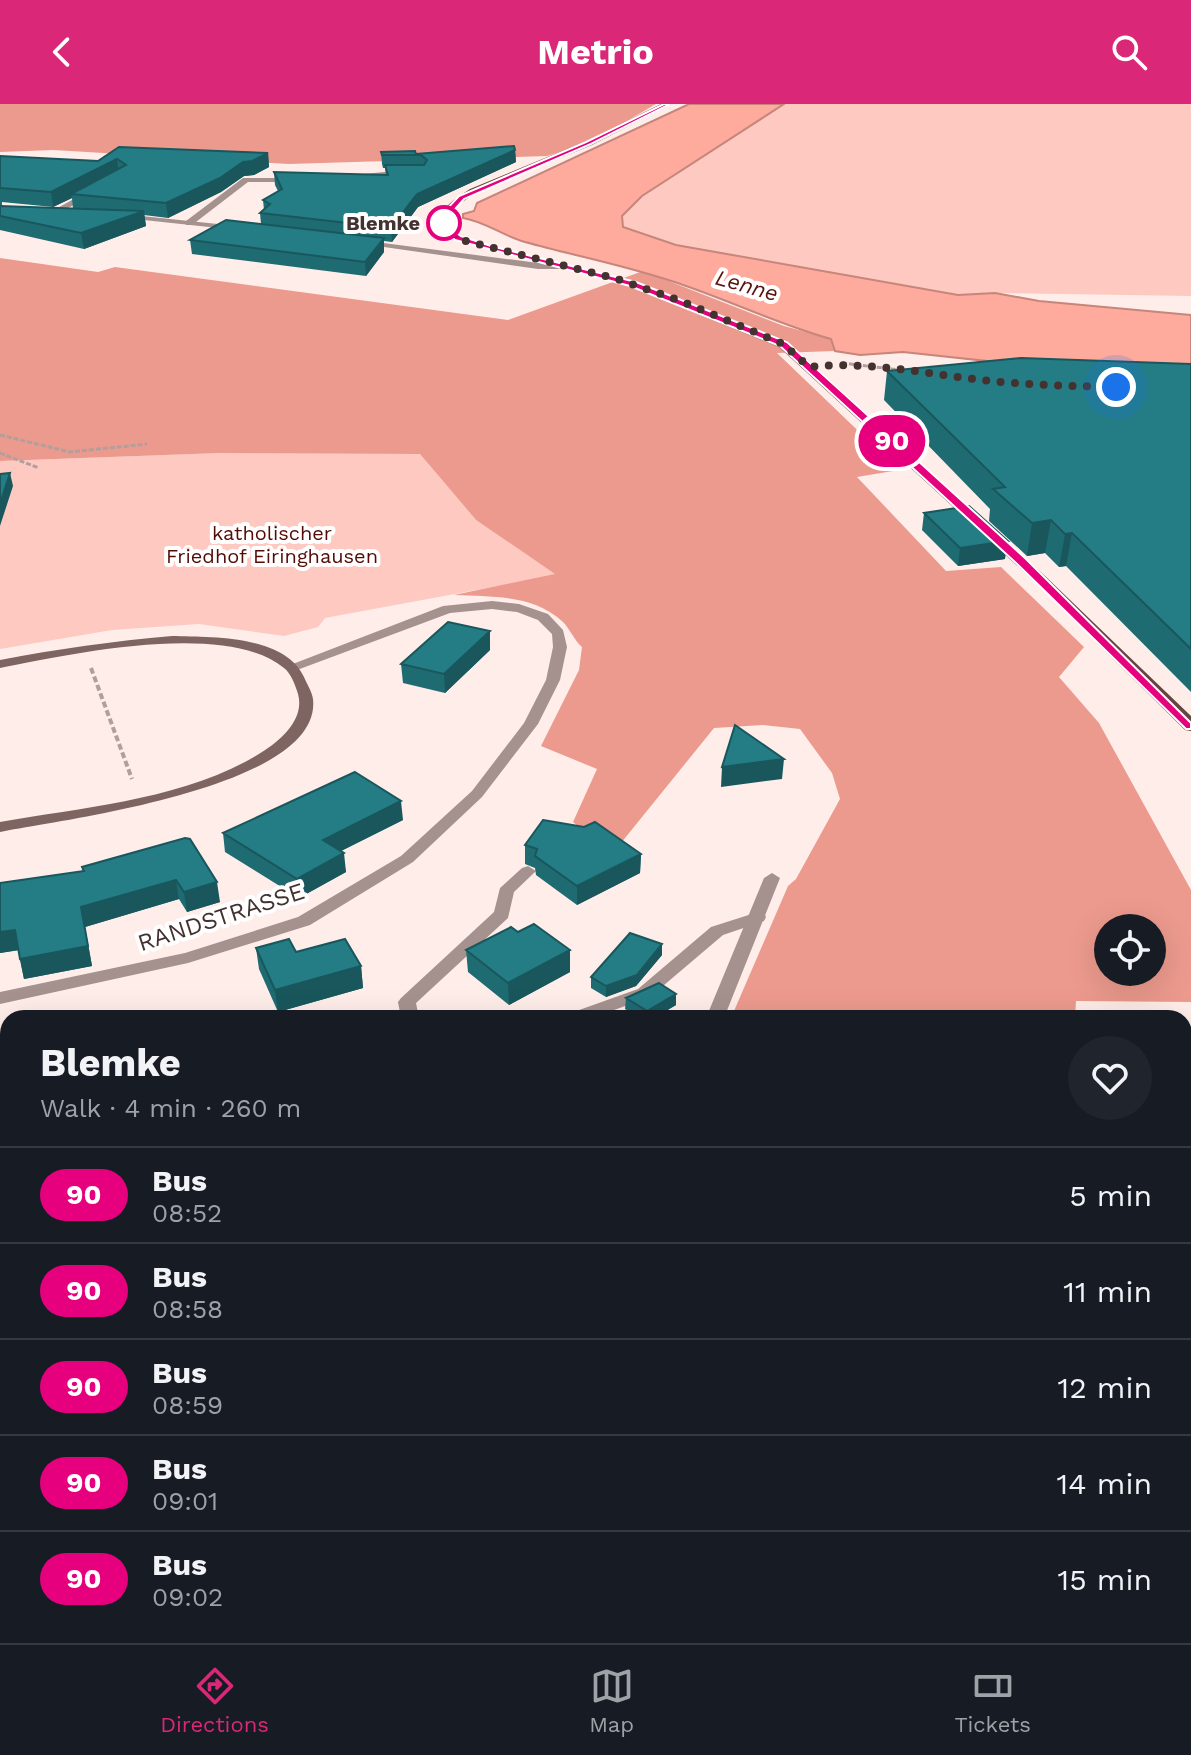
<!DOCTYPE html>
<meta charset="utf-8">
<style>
body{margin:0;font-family:"Work Sans",sans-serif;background:#20242c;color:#f1f3f6;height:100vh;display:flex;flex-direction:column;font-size:30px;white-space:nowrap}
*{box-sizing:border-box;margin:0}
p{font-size:26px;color:#9ea1a6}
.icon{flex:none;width:44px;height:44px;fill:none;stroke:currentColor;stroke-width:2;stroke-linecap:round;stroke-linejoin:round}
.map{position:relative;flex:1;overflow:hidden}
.side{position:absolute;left:0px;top:906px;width:1192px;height:634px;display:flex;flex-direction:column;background:#171b24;border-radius:24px 24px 0 0;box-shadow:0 8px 32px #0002}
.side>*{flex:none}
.badge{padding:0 16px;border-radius:26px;font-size:28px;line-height:52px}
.tools{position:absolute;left:1094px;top:810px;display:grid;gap:16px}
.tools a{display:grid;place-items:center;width:72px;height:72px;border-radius:50%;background:#171b24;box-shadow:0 8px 32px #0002;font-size:40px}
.you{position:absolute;width:40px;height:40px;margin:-20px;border:6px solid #fff;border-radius:50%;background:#1a73e8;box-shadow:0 0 0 12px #1a73e833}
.map>.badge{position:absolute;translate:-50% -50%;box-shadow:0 0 0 4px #fff}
.round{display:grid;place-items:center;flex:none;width:84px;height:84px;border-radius:42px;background:#20242c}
.overview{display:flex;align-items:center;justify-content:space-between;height:136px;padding:0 40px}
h1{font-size:38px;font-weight:700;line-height:60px}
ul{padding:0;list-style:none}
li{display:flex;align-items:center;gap:24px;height:96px;padding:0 40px;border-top:2px solid #363941}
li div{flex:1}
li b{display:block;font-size:30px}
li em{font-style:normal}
li .badge{min-width:88px;font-weight:700;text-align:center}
header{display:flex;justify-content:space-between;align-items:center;height:104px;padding:0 40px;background:#db2777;color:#fff;font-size:36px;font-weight:700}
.tab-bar{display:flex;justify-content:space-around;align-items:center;height:112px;border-top:2px solid #363941;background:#171b24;font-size:22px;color:#9ea1a6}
.tab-bar a{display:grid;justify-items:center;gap:4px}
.tab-bar .selected{color:#db2777}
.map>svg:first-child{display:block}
.green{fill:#fdc9c0}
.forest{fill:#ec9a8d;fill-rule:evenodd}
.water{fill:#feaa9d;stroke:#c6867c;stroke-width:2}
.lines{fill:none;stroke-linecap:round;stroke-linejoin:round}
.path-far2{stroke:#b19f9c;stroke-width:3;stroke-dasharray:5 2;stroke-linecap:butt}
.path-far1{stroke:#b19f9c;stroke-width:4;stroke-dasharray:6 3;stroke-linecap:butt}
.path{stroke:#b19f9c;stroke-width:7;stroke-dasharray:11 6;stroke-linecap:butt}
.service{fill:#a5928f;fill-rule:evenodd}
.minor{fill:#a5928f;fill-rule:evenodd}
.secondary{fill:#7f6561;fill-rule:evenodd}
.primary{fill:#644641;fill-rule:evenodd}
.wall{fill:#1f6b72;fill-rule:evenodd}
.shaded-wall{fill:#19575d}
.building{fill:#247c85;stroke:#19575d;stroke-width:2}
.line{fill:#e6007e;stroke:#fff;stroke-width:2}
.walk{stroke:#43322f;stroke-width:8;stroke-dasharray:0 14.4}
.stop-dot{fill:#fff;stroke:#e6007e;stroke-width:4}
.labels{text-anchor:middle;stroke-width:8;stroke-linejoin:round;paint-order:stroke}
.far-stop-label{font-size:20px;font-weight:bold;fill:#43322f;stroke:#fff;text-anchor:end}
.far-park-label{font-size:20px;fill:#540b06;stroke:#fff}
.far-water-label{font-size:22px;font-style:italic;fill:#5a120c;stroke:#fff}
.street-label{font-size:24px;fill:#43322f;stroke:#fff}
</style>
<header><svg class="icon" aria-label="back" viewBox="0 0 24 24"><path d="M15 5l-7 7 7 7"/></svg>Metrio<svg class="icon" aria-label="search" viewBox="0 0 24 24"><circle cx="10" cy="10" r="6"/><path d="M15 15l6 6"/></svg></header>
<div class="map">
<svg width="1191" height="1539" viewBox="0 0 1191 1539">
<rect width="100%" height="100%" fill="#ffedea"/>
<path class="green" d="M784 0H1191V192L995 189 958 191 676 141 623 123 622 112 642 92Z
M220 349 420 350 476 416 557 471 325 514 318 523 284 532 199 520 112 526 0 545V357Z"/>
<path class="forest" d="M0 0H656L589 39 547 52 289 60 53 46 0 48Z
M0 154 98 168 115 163 508 216 643 167 784 222 832 235 835 247 777 249 899 366 857 373 946 467 1001 463 1084 543 1059 573 1099 619 1191 786V898L1076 897 1075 914H731L788 782 796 775 840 695 832 669 800 625 763 621 714 624 621 739 581 725 573 718 597 665 541 642 579 566 582 543C574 536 570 525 563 518 533 490 492 493 454 491L555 470 476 416 420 350 220 349 0 357ZM1108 824H1152V868H1108Z"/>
<path class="water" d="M689 0H784L642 92 622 112 623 123 676 141 958 191 995 189 1039 197 1191 211V279L903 248 860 251 835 247 831 235C781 221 735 199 686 182 634 163 579 153 525 138 503 132 484 117 463 114V110L474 107 477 99Z"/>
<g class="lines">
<path class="path-far2" d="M842 259 908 267
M0 331 70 348 147 340
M0 349 39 364"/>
<path class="path-far1" d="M91 564 132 675"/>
<path class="path" d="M0 1285 8 1286"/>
<path class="service" d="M405 66 408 70 336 75 332 73Z
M243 74H293L297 76 293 78H248L192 121H186V117Z
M88 87 95 89 61 108 54 106Z
M528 762 536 767 514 788 508 814 416 899 419 914H401L398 898 401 894 494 808 500 784 522 764Z
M758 808 764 809 766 813 764 817 723 831 650 893 592 914H565L568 910 638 885 711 823Z"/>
<path class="minor" d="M122 110 237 122 241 124 237 126 125 114Z
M360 136 538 159H564L568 162 564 165H538L363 140 359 138Z
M492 497 519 500 548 510 563 526 567 543 560 576 538 620 482 693 413 758 310 821 188 859 0 900V888L185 849 298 813 401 752 472 687 524 619 546 576 553 543 552 530 538 516 517 508 492 505 450 509 297 566 292 567 285 563 443 502Z
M772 769 780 774 724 914H706L764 774Z
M238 1532H265L262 1539H235Z"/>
<path class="secondary" d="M172 532C211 533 285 531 304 573 307 580 312 588 313 595 323 684 60 716 0 728V718C84 703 189 695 262 648 281 636 305 615 298 590 296 583 291 569 284 564 226 516 70 550 0 564V556C57 545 114 537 172 532Z"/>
<path class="primary" d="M661 0H671L592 41 476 89 459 100 449 112 450 122 462 132 492 142 637 178 787 237 1045 472 1191 612V627L1185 626 1035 478 779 243 629 182 454 136 440 123C438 104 455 95 470 85L586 37Z"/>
</g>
<path class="wall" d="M515 46 516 58 418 103 392 138 384 137V148L366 172 192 150 190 136 261 120 260 109 264 106 263 96 278 87 275 81 274 68 386 71 385 64H383L382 60 381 48 416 50Z
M268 49 269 63 254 71 244 72 221 88 168 114 144 111 146 122 84 145 0 126V52L98 57ZM72 94 73 105 2 102V98L53 103Z
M1191 260V588L1066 462 1059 463 1045 449 1027 452 989 417 990 405 884 296 887 267Z
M924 409 1005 455 958 462 922 426Z
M490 546 445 589 403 579 401 560Z
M403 716 341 747 346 768 299 794 225 748 223 729Z
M185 734 220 798 187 808 179 795 85 823 92 862 24 875 18 846 0 849V779L83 768 82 763Z
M525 741 641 750 640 769 577 801 536 771 535 764 525 760Z
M518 828 570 868 509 901 468 868 466 846Z
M662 840V851L636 882 606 893 591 884V873Z
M256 844 296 848 361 862 363 884 278 908 259 865Z
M626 894 676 901 654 914H640L625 905Z
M543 1532H623V1539H544Z
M724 1532H751L745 1539H733Z
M875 1532H994L991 1539H871Z"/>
<path class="shaded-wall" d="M515 46 516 58 418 103 392 138 391 124 417 90Z
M268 49 269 63 254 71 244 72 221 88 168 114 166 99 243 58Z
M117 55 119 69 71 90 72 94 53 103 51 88Z
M144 107 146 122 84 145 81 129Z
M384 134V148L366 172 365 158Z
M10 369 13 382 0 422V400Z
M1051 416 1045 449 1027 452 1032 419Z
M1072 429 1066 462 1059 463 1065 430Z
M1008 437 1005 455 958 462 960 444Z
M490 527V546L445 589 444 570Z
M784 655 782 675 721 683 722 663Z
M401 697 403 716 325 755 323 736Z
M344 749 346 768 299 794 297 775Z
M641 750 640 769 577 801V782Z
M176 776 179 795 85 823 92 862 24 875 20 855 81 803Z
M217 778 220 798 187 808 184 788Z
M15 826 20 846 0 849V828Z
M662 840V851L636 882 606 893V882Z
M570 846V868L509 901 508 879Z
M361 862 363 884 278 908 275 886Z
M676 890V901L654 914H647V907Z
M8 1136V1160L0 1162V1138Z
M8 1351V1378L0 1382V1355Z
M44 1532H66L68 1539H46Z
M616 1532H623V1539H611Z
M742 1532H751L745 1539H741Z
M988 1532H994L991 1539H985Z"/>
<path class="building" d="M514 42 515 46 417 90 391 124 260 109 270 100 263 96 282 85 274 68 388 71 385 61H424L427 56 421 51H382L381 48 415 47 416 50Z
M119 43 268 49 252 57 243 58 220 74 166 99 71 90 126 61 117 55 51 88 0 84V52L98 57Z
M0 102 144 107 81 129 0 112Z
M226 116 384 134 365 158 190 136Z
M1021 254 1191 260V545L1072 429 1065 430 1051 416 1032 419 993 385 1005 383 887 267Z
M10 369 0 400V370Z
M969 402 1008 437 960 444 924 409Z
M448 518 490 527 444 570 401 560Z
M735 621 784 655 722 663Z
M355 668 401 697 323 736 344 749 297 775 223 729Z
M543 716 584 723 595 718 641 750 577 782 535 752 537 745 525 741Z
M185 734 190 735 217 778 184 788 176 776 81 803 88 842 20 855 15 826 0 828V779L84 767 82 763Z
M534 820 570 846 508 879 466 846 511 823 518 828Z
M630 829 662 840 637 871 606 882 591 873Z
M289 835 296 848 345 835 361 862 275 886 256 844Z
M659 879 676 890 647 907 626 894Z
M8 1091V1136L0 1138V1092Z
M8 1293V1351L0 1355V1297Z
M1184 1366 1191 1369V1539H1091L1093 1532H1184Z
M6 1472 8 1474V1532H45L49 1539H0V1476Z
M565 1532H616L611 1539H561L566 1533Z
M875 1532H970L966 1539H871Z
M974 1532H988L985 1538Z"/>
<path class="line" d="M664 0H670L591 40 464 95 448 113 449 123 461 132 491 142 636 178 787 238 1025 454 1191 619V625H1186L1016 459 780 242 630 182 455 136 441 123 440 112 459 92 586 38Z"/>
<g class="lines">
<path class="walk" d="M444 119 453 130 466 137 614 174 681 197 783 240 809 263C867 257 923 269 981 276 1025 281 1071 282 1116 283"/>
</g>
<circle class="stop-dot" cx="444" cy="119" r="16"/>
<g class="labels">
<g class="far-stop-label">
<text x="420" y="126">Blemke</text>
</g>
<g class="far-park-label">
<text x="272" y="436">katholischer<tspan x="272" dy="23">Friedhof Eiringhausen</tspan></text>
</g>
<g class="far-water-label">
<text transform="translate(747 181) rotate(16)" y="8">Lenne</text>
</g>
<g class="street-label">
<text transform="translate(221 813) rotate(-18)" y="8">RANDSTRASSE</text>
</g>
</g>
</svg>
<div class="tools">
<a><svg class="icon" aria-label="locate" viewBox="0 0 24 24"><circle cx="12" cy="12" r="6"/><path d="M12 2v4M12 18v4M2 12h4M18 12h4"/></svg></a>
</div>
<div class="you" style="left:1116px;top:283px"></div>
<b class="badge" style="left:892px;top:337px;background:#e6007e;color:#fff">90</b>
<section class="side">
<div class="overview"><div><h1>Blemke</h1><p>Walk · 4 min · 260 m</p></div><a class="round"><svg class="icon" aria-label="heart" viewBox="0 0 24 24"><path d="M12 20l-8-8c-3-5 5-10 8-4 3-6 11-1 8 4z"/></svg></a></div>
<ul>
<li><span class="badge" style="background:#e6007e;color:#fff">90</span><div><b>Bus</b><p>08:52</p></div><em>5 min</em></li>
<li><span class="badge" style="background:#e6007e;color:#fff">90</span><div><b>Bus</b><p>08:58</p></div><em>11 min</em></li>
<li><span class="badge" style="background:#e6007e;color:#fff">90</span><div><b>Bus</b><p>08:59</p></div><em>12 min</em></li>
<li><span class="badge" style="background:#e6007e;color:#fff">90</span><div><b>Bus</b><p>09:01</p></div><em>14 min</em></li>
<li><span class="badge" style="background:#e6007e;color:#fff">90</span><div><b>Bus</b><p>09:02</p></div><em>15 min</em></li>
</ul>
</section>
</div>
<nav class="tab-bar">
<a class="selected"><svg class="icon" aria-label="directions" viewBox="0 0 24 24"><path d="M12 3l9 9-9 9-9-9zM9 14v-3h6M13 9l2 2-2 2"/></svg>Directions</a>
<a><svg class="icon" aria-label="map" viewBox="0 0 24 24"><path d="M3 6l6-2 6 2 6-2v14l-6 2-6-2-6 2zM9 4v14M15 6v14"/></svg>Map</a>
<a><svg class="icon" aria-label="tickets" viewBox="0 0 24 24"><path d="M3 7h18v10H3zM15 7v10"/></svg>Tickets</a>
</nav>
